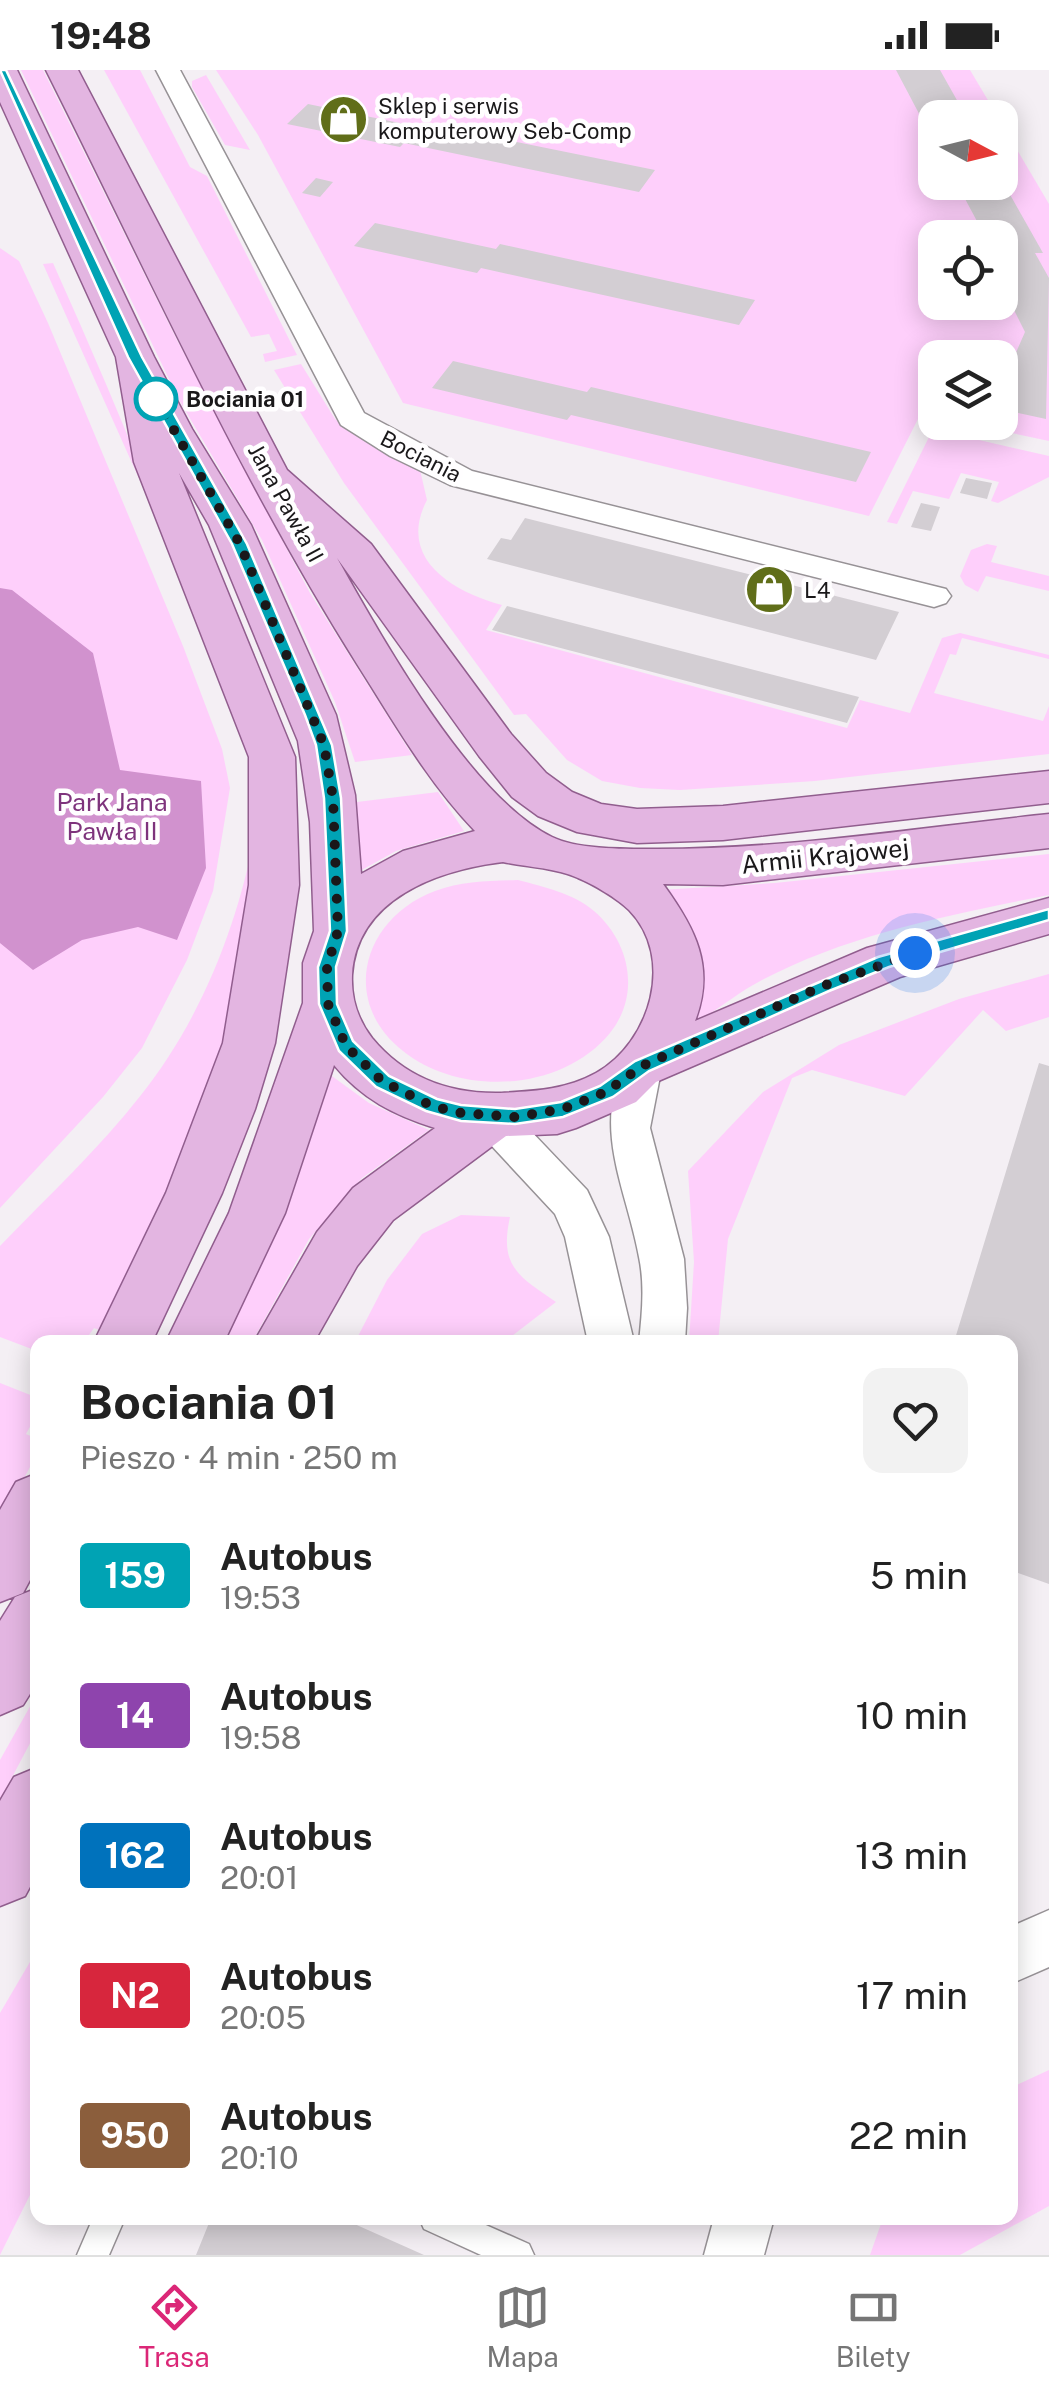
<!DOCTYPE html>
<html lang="pl">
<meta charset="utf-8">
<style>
body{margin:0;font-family:"Public Sans",sans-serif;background:#f2f2f2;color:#222;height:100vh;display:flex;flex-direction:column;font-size:38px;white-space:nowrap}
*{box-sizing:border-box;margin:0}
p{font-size:32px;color:#767676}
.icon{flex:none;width:55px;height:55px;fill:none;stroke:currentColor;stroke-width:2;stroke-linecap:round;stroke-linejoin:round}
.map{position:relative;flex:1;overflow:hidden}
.details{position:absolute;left:30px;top:1265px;width:988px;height:890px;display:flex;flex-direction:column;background:#fff;border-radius:20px;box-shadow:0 5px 25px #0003}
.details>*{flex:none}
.badge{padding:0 20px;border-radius:8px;font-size:35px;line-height:65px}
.needle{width:65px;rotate:97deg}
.buttons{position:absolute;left:918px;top:30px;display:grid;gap:20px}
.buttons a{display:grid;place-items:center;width:100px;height:100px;border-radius:20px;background:#fff;box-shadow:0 5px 25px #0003;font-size:50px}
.you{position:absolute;width:50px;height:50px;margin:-25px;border:8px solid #fff;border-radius:50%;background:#1a73e8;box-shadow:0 0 0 15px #1a73e833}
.map>.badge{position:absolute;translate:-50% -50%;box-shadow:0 0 0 5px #fff}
.round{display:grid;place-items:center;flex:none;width:105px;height:105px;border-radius:20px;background:#f2f2f2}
.overview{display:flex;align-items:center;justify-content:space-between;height:170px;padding:0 50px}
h1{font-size:48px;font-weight:700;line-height:75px}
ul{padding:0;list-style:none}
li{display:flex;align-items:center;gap:30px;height:140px;padding:0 50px}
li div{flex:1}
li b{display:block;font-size:38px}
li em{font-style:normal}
li .badge{min-width:110px;font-weight:700;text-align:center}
.status{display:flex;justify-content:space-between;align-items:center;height:70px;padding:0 50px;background:#fff;direction:ltr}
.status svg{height:28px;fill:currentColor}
.menu{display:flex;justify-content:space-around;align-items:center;height:140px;border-top:2px solid #e0e0e0;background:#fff;font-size:28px;color:#767676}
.menu a{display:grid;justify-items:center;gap:5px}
.menu .active{color:#db2777}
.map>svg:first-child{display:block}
.green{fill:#fecffb;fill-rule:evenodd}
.forest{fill:#d192ce}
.building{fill:#d3ced3}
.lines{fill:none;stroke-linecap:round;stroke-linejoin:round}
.service-casing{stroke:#979296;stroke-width:3}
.minor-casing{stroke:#979296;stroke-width:3}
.primary-casing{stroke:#915e8e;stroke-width:3}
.service{fill:#fff;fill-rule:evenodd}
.minor{fill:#fff;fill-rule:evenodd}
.primary{fill:#e3b5e1;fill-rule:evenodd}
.line{fill:#00a3b4;stroke:#fff;stroke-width:2.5}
.walk{stroke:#1a181a;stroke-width:10;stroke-dasharray:0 18}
.stop-dot{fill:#fff;stroke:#00a3b4;stroke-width:5}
.labels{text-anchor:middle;stroke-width:9;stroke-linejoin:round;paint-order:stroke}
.far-poi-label{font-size:22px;fill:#1a181a;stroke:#fffeff;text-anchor:start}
.far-stop-label{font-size:22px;font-weight:bold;fill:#1a181a;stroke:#fffeff;text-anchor:start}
.far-street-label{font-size:22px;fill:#1a181a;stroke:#fffeff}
.park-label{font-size:25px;fill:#7e337c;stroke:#fffeff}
.street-label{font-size:25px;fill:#1a181a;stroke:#fffeff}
</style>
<div class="status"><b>19:48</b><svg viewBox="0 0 49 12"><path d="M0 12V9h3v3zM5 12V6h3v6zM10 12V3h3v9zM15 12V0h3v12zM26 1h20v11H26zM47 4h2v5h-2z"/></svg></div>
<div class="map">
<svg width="1049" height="2185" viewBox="0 0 1049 2185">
<rect width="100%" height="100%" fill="#f4eff4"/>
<path class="green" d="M21 0H43L178 272 310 523 412 685 355 692 335 632 262 470 179 330Z
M104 0H140L190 97 207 106 297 285 265 292 263 284 277 281 269 264 251 267Z
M216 0H970L998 47 935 48V112H1000V51L1049 134V371L965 353 1000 352V288H935V343L923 339 869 446 403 333 258 65ZM935 168H1000V232H935Z
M206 5 250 80 225 75 192 17V11Z
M0 178 19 191 48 253 183 576 222 679 230 718 213 821 187 890 142 978 103 1027 0 1138Z
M53 193C127 357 193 523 253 693L166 469 43 194Z
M301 294 335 349 374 376 420 400 427 430C396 489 454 522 502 535L486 560 847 658 860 630 910 643 942 568 960 563 1049 585V589L962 568 956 585 950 584 934 623 1043 651 1049 636V684L815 711 680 720 640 718 602 711 567 690 526 644 514 645 344 413 274 300Z
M940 361 1049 386V407L998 433 991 431 999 412 961 403 949 429 913 421 897 454 887 452 930 365Z
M987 474 997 476 991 492 1049 506V521L986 506 978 522 965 515 960 506 971 480Z
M438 722 464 761 396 781 358 802 357 732Z
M258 746H262L219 1003 107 1263 94 1258 84 1272H38L37 1281 0 1267V1176C47 1127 99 1079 141 1025 204 946 242 845 258 746Z
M1049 784V825C953 844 849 864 762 910 739 922 718 939 697 953L701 914 660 820 775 813Z
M518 810C544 817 573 823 594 841 630 872 641 924 610 963 562 1022 460 1027 403 981 339 931 363 848 435 821 462 811 489 811 518 810Z
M1049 904V947L1006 961 983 940 905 1026 812 1000 792 1008 728 1169 718 1272H689L694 1192 688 1101 763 1022 839 975 959 929Z
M325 1001 369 1033 429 1060 362 1108 309 1169 252 1272H224C266 1184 298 1095 325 1001Z
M461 1145 510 1147C499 1196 518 1206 556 1232L504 1272H355L387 1210 422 1164Z
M0 1313 38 1328 37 1344 26 1364 37 1369V1384L0 1453Z
M37 1624V1660L0 1730V1690Z
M37 1880V2111L0 2185V1943Z
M1049 2000V2136L960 2185H870L883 2148H1010V2018Z"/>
<path class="forest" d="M0 518 12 520 93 583 120 700 201 711 206 798 177 870 138 857 82 870 33 900 0 873Z"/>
<path class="building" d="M896 0H940L967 48H935V74Z
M308 34 419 57 423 53 655 100 639 122 404 73 400 77 287 54Z
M1000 107 1043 183H1035L1049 208 1046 349 1000 339V319L1025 262 1000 212V168H986L956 112H1000Z
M316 108 333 112 320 127 302 123Z
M375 153 496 179 500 174 755 230 739 255 481 198 477 203 354 176Z
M453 291 587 322 591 317 871 382 856 412 571 345 567 350 432 318Z
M966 408 992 413 987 429 960 423Z
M921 433 940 437 931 461 911 457Z
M525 448 899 542 876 590 487 489 501 468 511 470Z
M507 536 859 627 847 653 492 560Z
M1039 993 1049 996V1514L1010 1500V1272H954Z
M211 2148H341L424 2185H196Z"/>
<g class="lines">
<defs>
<path id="service" d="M93 2148H125L109 2185H77Z
M419 2148H470L529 2174 534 2185H481L424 2159Z"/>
<path id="minor" d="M156 0H180L364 343 472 401 946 519 951 526 946 533 934 537 450 415 390 386 341 355Z
M642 980 656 985 662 996 650 1058 684 1189 687 1238 685 1272H639C642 1244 645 1215 639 1187 626 1116 590 1057 628 985Z
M491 1030 506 1035 587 1120 609 1167 634 1272H588L565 1167 555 1144 476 1059 470 1047 476 1035Z
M1049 1840V1897L1010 1914V1857Z
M714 2148H774L764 2185H704Z"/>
<path id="primary" d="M0 0H17L154 287 192 359 251 455 336 645 355 725 361 804 403 781 475 761C427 711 394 652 357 594 238 405 146 199 46 0H78L287 400 371 474 511 664 546 703 572 722 601 734 637 739 723 736 1049 701V733L723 770 637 773 577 762 538 746 512 727 479 686 337 488C382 568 470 727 552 767 576 779 621 779 649 779 782 780 916 758 1049 744V778L723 815 663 814C695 858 716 897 695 951L867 878 1049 828V864L900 907 656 1012 636 1032 576 1058 557 1064 506 1066 393 1150 357 1196 314 1272H254L317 1162 353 1118 435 1058C394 1045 362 1029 334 995L285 1143 224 1272H166L229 1143 303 933V893L314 861 310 752 298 671 209 455 179 403 295 687 299 815 275 973 255 1039 222 1123 152 1272H94L166 1123 223 973 249 815V687L134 392 116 287 0 32ZM503 792C526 797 556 798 578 808 593 814 618 829 629 840 676 888 650 973 596 1003 565 1020 535 1021 500 1023 450 1024 405 1008 372 968 358 950 351 928 352 905 357 828 438 800 503 792Z
M38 1403V1495L23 1523 0 1532V1440L16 1412Z
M38 1518V1611L23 1635 0 1645V1551L15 1527Z
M38 1697V1802L25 1826 0 1836V1731L14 1707Z"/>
</defs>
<use href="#service" class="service-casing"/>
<use href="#minor" class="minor-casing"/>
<use href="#primary" class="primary-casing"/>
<use href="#service" class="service"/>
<use href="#minor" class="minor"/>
<use href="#primary" class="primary"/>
</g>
<path class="line" d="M1 0H6L142 287 247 474 332 675 341 728 347 861 336 897 337 934 353 971 389 1006 437 1029 461 1035 515 1039 561 1032 600 1016 635 991 878 887 1049 839V850L889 897 829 921 649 1001 613 1027 563 1047 515 1054 461 1051 426 1041 376 1017 339 981 319 934 318 897 330 861 324 728 316 675 305 645 232 474 128 287 0 0Z"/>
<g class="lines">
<path class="walk" d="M156 329 240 474 324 675 333 728 338 861 327 897 328 934 346 976 382 1011 432 1036 461 1043 515 1047 563 1039 606 1022 642 996 823 916 915 883"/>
</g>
<defs>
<symbol id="shop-disc" viewBox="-11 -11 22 22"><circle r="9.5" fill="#606e19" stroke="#fffeff"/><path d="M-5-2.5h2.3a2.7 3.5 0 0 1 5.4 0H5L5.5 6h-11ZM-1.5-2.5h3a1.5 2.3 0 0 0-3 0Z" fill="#fff"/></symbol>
</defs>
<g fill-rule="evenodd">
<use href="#shop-disc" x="316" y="22" width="55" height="55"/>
<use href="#shop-disc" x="742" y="492" width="55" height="55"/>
</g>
<circle class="stop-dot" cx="156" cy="329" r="20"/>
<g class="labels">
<g class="far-poi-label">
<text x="378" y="44">Sklep i serwis<tspan x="378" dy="25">komputerowy Seb-Comp</tspan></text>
<text x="804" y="528">L4</text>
</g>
<g class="far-stop-label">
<text x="186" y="337">Bociania 01</text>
</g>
<g class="far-street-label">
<text transform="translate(421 386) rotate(27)" y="8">Bociania</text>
<text transform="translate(286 433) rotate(61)" y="8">Jana Pawła II</text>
</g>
<g class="park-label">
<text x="112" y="741">Park Jana<tspan x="112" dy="29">Pawła II</tspan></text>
</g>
<g class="street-label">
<text transform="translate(825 786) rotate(-6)" y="9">Armii Krajowej</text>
</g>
</g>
</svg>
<div class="buttons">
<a><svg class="needle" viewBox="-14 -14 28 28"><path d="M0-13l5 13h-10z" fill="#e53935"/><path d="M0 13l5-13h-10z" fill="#767676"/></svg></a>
<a><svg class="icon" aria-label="locate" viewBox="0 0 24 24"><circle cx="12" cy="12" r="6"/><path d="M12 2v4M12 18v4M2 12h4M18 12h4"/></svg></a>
<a><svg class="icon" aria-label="layers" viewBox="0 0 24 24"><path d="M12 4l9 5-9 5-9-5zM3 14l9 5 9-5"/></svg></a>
</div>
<div class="you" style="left:915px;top:883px"></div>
<section class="details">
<div class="overview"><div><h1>Bociania 01</h1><p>Pieszo · 4 min · 250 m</p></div><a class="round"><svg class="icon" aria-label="heart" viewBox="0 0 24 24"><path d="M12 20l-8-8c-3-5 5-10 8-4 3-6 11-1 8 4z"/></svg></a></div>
<ul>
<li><span class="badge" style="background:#00a3b4;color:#fff">159</span><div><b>Autobus</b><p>19:53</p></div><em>5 min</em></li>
<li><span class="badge" style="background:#8e44ad;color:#fff">14</span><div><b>Autobus</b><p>19:58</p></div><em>10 min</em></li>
<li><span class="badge" style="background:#0072bc;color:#fff">162</span><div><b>Autobus</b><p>20:01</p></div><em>13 min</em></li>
<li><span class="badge" style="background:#d7263d;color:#fff">N2</span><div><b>Autobus</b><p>20:05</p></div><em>17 min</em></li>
<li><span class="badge" style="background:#8b5e3c;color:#fff">950</span><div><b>Autobus</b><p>20:10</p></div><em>22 min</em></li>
</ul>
</section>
</div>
<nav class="menu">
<a class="active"><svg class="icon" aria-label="directions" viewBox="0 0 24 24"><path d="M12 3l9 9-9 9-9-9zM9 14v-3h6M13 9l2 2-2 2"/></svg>Trasa</a>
<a><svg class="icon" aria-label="map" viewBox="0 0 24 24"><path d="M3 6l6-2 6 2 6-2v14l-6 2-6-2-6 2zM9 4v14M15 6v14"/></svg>Mapa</a>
<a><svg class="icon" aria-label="tickets" viewBox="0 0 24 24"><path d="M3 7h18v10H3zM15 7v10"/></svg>Bilety</a>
</nav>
